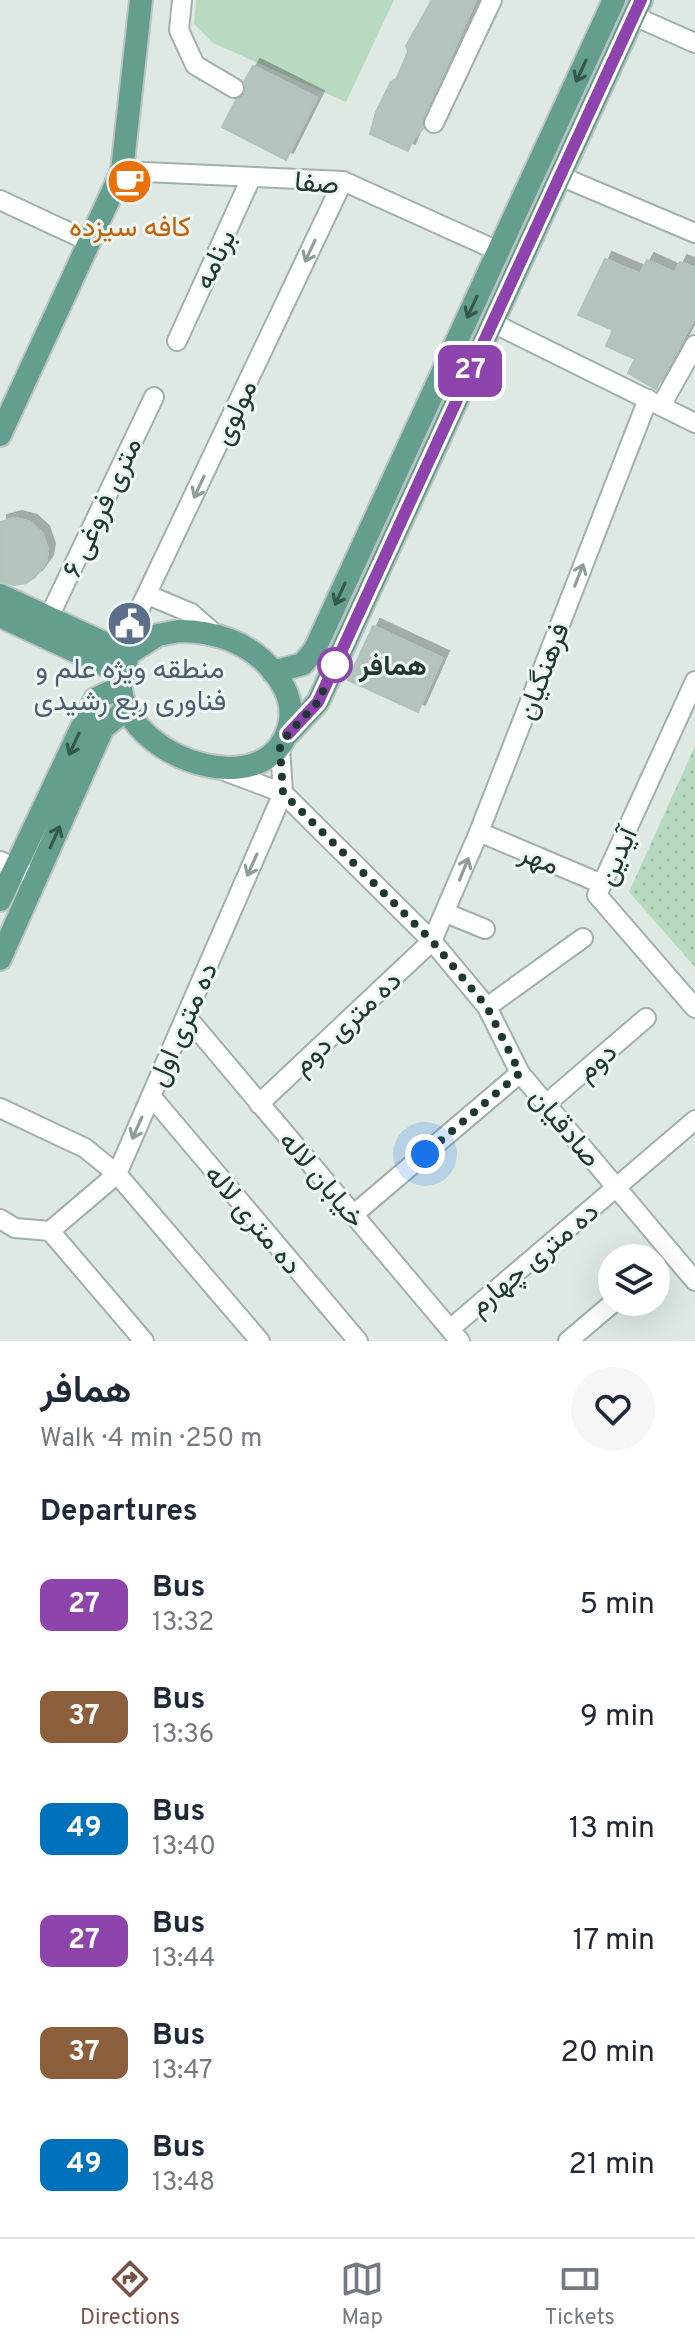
<!DOCTYPE html>
<meta charset="utf-8">
<style>
body{margin:0;font-family:Overpass,Vazirmatn,sans-serif;background:#f6f6f7;color:#1f2937;height:100vh;display:flex;flex-direction:column;font-size:30px;white-space:nowrap}
*{box-sizing:border-box;margin:0}
p{font-size:26px;color:#747a83}
.icon{flex:none;width:44px;height:44px;fill:none;stroke:currentColor;stroke-width:2;stroke-linecap:round;stroke-linejoin:round}
.map{position:relative;height:1341px;overflow:hidden}
.side{display:flex;flex-direction:column;background:#fff;flex:1}
.side>*{flex:none}
.badge{padding:0 16px;border-radius:12px;font-size:28px;line-height:52px}
.controls{position:absolute;left:598px;top:1244px;display:grid;gap:16px}
.controls a{display:grid;place-items:center;width:72px;height:72px;border-radius:50%;background:#fff;box-shadow:0 8px 32px #0002;font-size:40px}
.you{position:absolute;width:40px;height:40px;margin:-20px;border:6px solid #fff;border-radius:50%;background:#1a73e8;box-shadow:0 0 0 12px #1a73e833}
.map>.badge{position:absolute;translate:-50% -50%;box-shadow:0 0 0 4px #fff}
h2{padding:0 40px;font-size:30px;line-height:72px}
.round{display:grid;place-items:center;flex:none;width:84px;height:84px;border-radius:42px;background:#f6f6f7}
.headline{display:flex;align-items:center;justify-content:space-between;height:136px;padding:0 40px}
h1{font-size:38px;font-weight:600;line-height:60px}
ul{padding:0;list-style:none}
li{display:flex;align-items:center;gap:24px;height:112px;padding:0 40px}
li div{flex:1}
li b{display:block;font-size:30px}
li em{font-style:normal}
li .badge{min-width:88px;font-weight:700;text-align:center}
.tabs{display:flex;justify-content:space-around;align-items:center;height:112px;border-top:2px solid #e0e1e3;background:#fff;font-size:22px;color:#747a83}
.tabs a{display:grid;justify-items:center;gap:4px}
.tabs .current{color:#7c4f46}
.map>svg:first-child{display:block}
.grass{fill:#b7dac1}
.park{fill:url(#park-dots)}
.building{fill:#b4c4bd;stroke:#b1c2bb;stroke-width:2;filter:url(#shadow)}
.lines{fill:none;stroke-linecap:round;stroke-linejoin:round}
.minor-casing{stroke:#a1b0ab;stroke-width:22}
.major-casing{stroke:#bcc3c2;stroke-width:26}
.minor{stroke:#fff;stroke-width:18}
.major{stroke:#649e8f;stroke-width:22}
.oneway{stroke:#34574e}
.oneway2{stroke:#909c98}
.line-casing{stroke:#fff;stroke-width:18}
.line{stroke:#8e44ad;stroke-width:12}
.walk{stroke:#203832;stroke-width:8;stroke-dasharray:0 14.4}
.stop-dot{fill:#fff;stroke:#8e44ad;stroke-width:4}
.labels{text-anchor:middle;stroke-width:6;stroke-linejoin:round;paint-order:stroke}
.street-label{font-size:28px;fill:#203832;stroke:#eef6f2}
.food-label{font-size:28px;fill:#c56008;stroke:#eef6f2}
.stop-label{font-size:28px;font-weight:bold;fill:#203832;stroke:#eef6f2;text-anchor:start}
.service-label{font-size:28px;fill:#4e5e75;stroke:#eef6f2}
</style>
<div class="map">
<svg width="695" height="1341" viewBox="0 0 695 1341">
<defs>
<pattern id="park-dots" width="8" height="8" patternUnits="userSpaceOnUse" patternTransform="scale(2)"><rect width="8" height="8" fill="#b7dac1"/><path d="M2 2h.1M6 6h.1" fill="none" stroke="#9dbca6" stroke-width="1.8" stroke-linecap="round"/></pattern>
<filter id="shadow"><feDropShadow dx="7" dy="-7" stdDeviation="0" flood-color="#0004"/></filter>
</defs>
<rect width="100%" height="100%" fill="#dee9e4"/>
<path class="grass" d="M196 0H394L346 102 213 43 194 24Z"/>
<path class="park" d="M695 746V967L629 892Z"/>
<path class="building" d="M432 0H476L423 118V128L413 139 408 151 370 134 376 112 391 82 397 78 408 52 406 46Z
M253 66 317 98 286 160 222 127 236 100 245 93 244 82Z
M605 259 640 274 647 260 675 273 680 262 695 268V317L656 389 628 373 635 359 606 346 613 330 578 315Z
M15 518 30 522 42 533 48 550 46 562 35 577 26 583 14 585 0 581V522Z
M373 626 442 658 418 712 348 680Z"/>
<g class="lines">
<defs>
<path id="minor" d="M182 0 179 30 195 65 234 88
M634 16 695 43
M434 123 492 0
M122 171 343 181 498 251
M560 176 695 233
M0 200 90 242
M493 323 695 423
M177 341 251 178
M661 406 695 345
M148 595 191 613 215 634
M49 617 154 397
M138 646 135 628 141 606 343 181
M695 681 597 895 695 1008
M219 769 283 793 432 941 487 1007 520 1073 695 1281
M479 832 602 884
M0 861 37 878
M446 913 485 929
M487 1007 583 938
M186 1016 460 1341
M151 1096 358 1341
M259 1104 432 941 479 832 648 399
M546 1104 646 1018
M0 1108 85 1148 117 1174 260 1341
M353 1215 520 1073
M0 1219 15 1228 50 1231
M50 1231 117 1174 283 793 280 748
M50 1231 144 1341
M450 1329 695 1120
M568 1341 614 1302"/>
<path id="major" d="M0 435 122 171 141 0
M0 595 128 654
M0 616 124 674
M179 631C214 631 249 642 272 670 284 684 293 702 290 721 275 806 132 763 121 690 120 679 126 665 128 654L158 635Z
M273 672 303 664 315 649 614 0
M288 734 318 702 641 0
M0 900 95 699 121 687
M0 959 103 728 127 709"/>
</defs>
<use href="#minor" class="minor-casing"/>
<use href="#major" class="major-casing"/>
<use href="#minor" class="minor"/>
<use href="#major" class="major"/>
</g>
<defs><path id="oneway-shaft" d="M-6 0H5M1.5-3L5.5 0L1.5 3" fill="none" stroke-width="1.6" stroke-linecap="round" stroke-linejoin="round" transform="scale(2)"/></defs>
<g class="oneway">
<use href="#oneway-shaft" transform="translate(581 71) rotate(115)"/>
<use href="#oneway-shaft" transform="translate(472 307) rotate(115)"/>
<use href="#oneway-shaft" transform="translate(340 594) rotate(115)"/>
<use href="#oneway-shaft" transform="translate(74 744) rotate(115)"/>
<use href="#oneway-shaft" transform="translate(55 837) rotate(-66)"/>
</g>
<g class="oneway2">
<use href="#oneway-shaft" transform="translate(310 251) rotate(115)"/>
<use href="#oneway-shaft" transform="translate(199 487) rotate(115)"/>
<use href="#oneway-shaft" transform="translate(579 575) rotate(-69)"/>
<use href="#oneway-shaft" transform="translate(252 865) rotate(114)"/>
<use href="#oneway-shaft" transform="translate(464 869) rotate(-68)"/>
<use href="#oneway-shaft" transform="translate(137 1128) rotate(114)"/>
</g>
<g class="lines">
<defs>
<path id="line" d="M288 734 318 702 641 0"/>
</defs>
<use href="#line" class="line-casing"/>
<use href="#line" class="line"/>
<path class="walk" d="M335 665 318 702 288 734 280 748 283 793 432 941 487 1007 520 1073 425 1154"/>
</g>
<defs>
<symbol id="cafe-disc" viewBox="-11 -11 22 22"><circle r="9.5" fill="#e8710a" stroke="#eef6f2"/><path d="M-5.5-4.5H6V0H3Q3 3.5 0 3.5H-2.5Q-5.5 3.5-5.5 0ZM3-3.2v2h1.7v-2ZM-6 4.5H4V6H-6Z" fill="#fff"/></symbol>
<symbol id="civic-disc" viewBox="-11 -11 22 22"><circle r="9.5" fill="#5c6f8a" stroke="#eef6f2"/><path d="M-.6-6.5H3V-4.5H.6V-3L4-1V1h2V6H-6V1h2V-1L-.6-3ZM-1.2 2.5V6h2.4V2.5Z" fill="#fff"/></symbol>
</defs>
<g fill-rule="evenodd">
<use href="#cafe-disc" x="104" y="156" width="51" height="51"/>
<use href="#civic-disc" x="104" y="598" width="51" height="51"/>
</g>
<circle class="stop-dot" cx="335" cy="665" r="16"/>
<g class="labels">
<g class="street-label">
<text transform="translate(317 182) rotate(5)" y="10">صفا</text>
<text transform="translate(214 259) rotate(-65)" y="10">برنامه</text>
<text transform="translate(234 412) rotate(-65)" y="10">مولوی</text>
<text transform="translate(101 507) rotate(-65)" y="10">۶ متری فروغی</text>
<text transform="translate(542 671) rotate(-69)" y="10">فرهنگیان</text>
<text transform="translate(616 856) rotate(-66)" y="10">آیدین</text>
<text transform="translate(540 858) rotate(23)" y="10">مهر</text>
<text transform="translate(346 1022) rotate(-43)" y="10">ده متری دوم</text>
<text transform="translate(182 1024) rotate(-66)" y="10">ده متری اول</text>
<text transform="translate(596 1061) rotate(-40)" y="10">دوم</text>
<text transform="translate(566 1127) rotate(50)" y="10">صادقیان</text>
<text transform="translate(323 1179) rotate(50)" y="10">خیابان لاله</text>
<text transform="translate(254 1219) rotate(50)" y="10">ده متری لاله</text>
<text transform="translate(533 1258) rotate(-40)" y="10">ده متری چهارم</text>
</g>
<g class="food-label">
<text x="130" y="236">کافه سیزده</text>
</g>
<g class="stop-label">
<text x="359" y="675">همافر</text>
</g>
<g class="service-label">
<text x="130" y="678">منطقه ویژه علم و<tspan x="130" dy="32">فناوری ربع رشیدی</tspan></text>
</g>
</g>
</svg>
<div class="controls">
<a><svg class="icon" aria-label="layers" viewBox="0 0 24 24"><path d="M12 4l9 5-9 5-9-5zM3 14l9 5 9-5"/></svg></a>
</div>
<div class="you" style="left:425px;top:1154px"></div>
<b class="badge" style="left:470px;top:371px;background:#8e44ad;color:#fff">27</b>
</div>
<section class="side">
<div class="headline"><div><h1>همافر</h1><p>Walk · 4 min · 250 m</p></div><a class="round"><svg class="icon" aria-label="heart" viewBox="0 0 24 24"><path d="M12 20l-8-8c-3-5 5-10 8-4 3-6 11-1 8 4z"/></svg></a></div>
<h2>Departures</h2>
<ul>
<li><span class="badge" style="background:#8e44ad;color:#fff">27</span><div><b>Bus</b><p>13:32</p></div><em>5 min</em></li>
<li><span class="badge" style="background:#8b5e3c;color:#fff">37</span><div><b>Bus</b><p>13:36</p></div><em>9 min</em></li>
<li><span class="badge" style="background:#0072bc;color:#fff">49</span><div><b>Bus</b><p>13:40</p></div><em>13 min</em></li>
<li><span class="badge" style="background:#8e44ad;color:#fff">27</span><div><b>Bus</b><p>13:44</p></div><em>17 min</em></li>
<li><span class="badge" style="background:#8b5e3c;color:#fff">37</span><div><b>Bus</b><p>13:47</p></div><em>20 min</em></li>
<li><span class="badge" style="background:#0072bc;color:#fff">49</span><div><b>Bus</b><p>13:48</p></div><em>21 min</em></li>
</ul>
</section>
<nav class="tabs">
<a class="current"><svg class="icon" aria-label="directions" viewBox="0 0 24 24"><path d="M12 3l9 9-9 9-9-9zM9 14v-3h6M13 9l2 2-2 2"/></svg>Directions</a>
<a><svg class="icon" aria-label="map" viewBox="0 0 24 24"><path d="M3 6l6-2 6 2 6-2v14l-6 2-6-2-6 2zM9 4v14M15 6v14"/></svg>Map</a>
<a><svg class="icon" aria-label="tickets" viewBox="0 0 24 24"><path d="M3 7h18v10H3zM15 7v10"/></svg>Tickets</a>
</nav>
